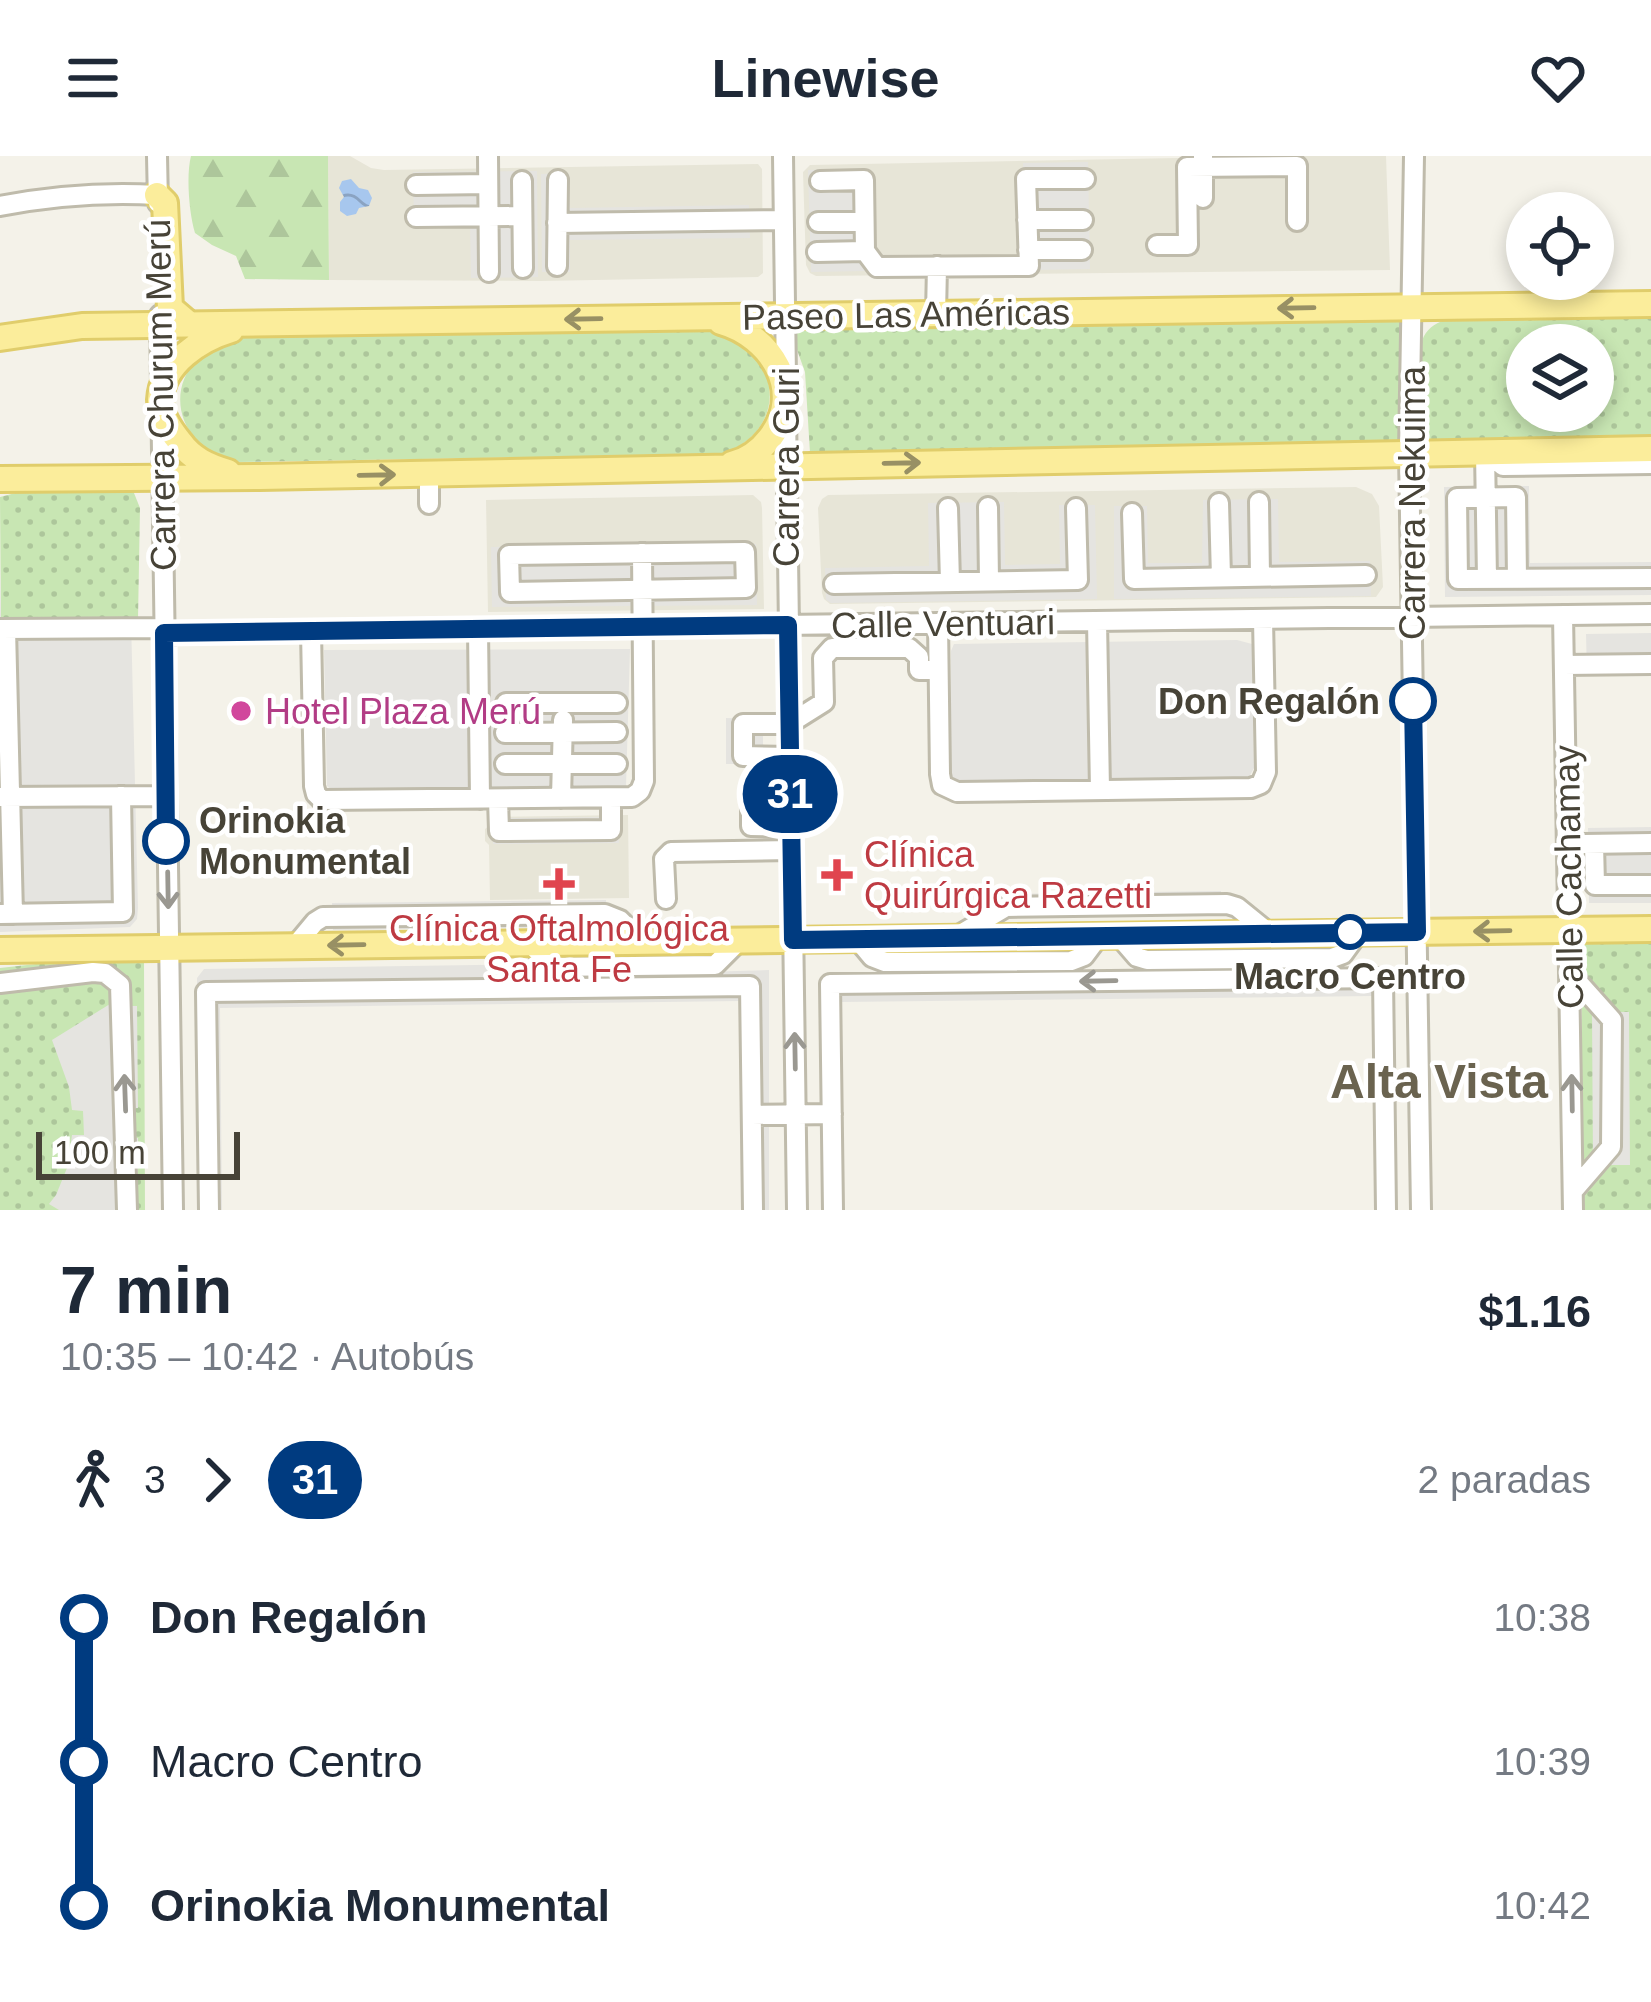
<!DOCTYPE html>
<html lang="es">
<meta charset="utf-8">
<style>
body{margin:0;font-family:Arial,sans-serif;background:#f6f6f7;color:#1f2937;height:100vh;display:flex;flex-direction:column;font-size:45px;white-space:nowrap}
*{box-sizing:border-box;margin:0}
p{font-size:39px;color:#747a83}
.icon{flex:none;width:66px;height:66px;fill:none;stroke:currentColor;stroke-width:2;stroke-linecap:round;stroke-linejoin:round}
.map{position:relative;height:1054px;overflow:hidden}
.details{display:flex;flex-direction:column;background:#fff;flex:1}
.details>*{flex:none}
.badge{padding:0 24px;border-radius:39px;font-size:42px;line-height:78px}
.tools{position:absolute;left:1506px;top:36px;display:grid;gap:24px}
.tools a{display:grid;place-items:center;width:108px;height:108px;border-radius:50%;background:#fff;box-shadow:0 6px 18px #0003;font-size:60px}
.scale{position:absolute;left:36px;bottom:30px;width:204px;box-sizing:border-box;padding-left:12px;border:6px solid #474337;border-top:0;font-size:33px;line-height:42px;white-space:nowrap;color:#474337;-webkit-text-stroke:9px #fff;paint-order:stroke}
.map>.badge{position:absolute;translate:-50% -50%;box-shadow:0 0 0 6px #fff}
.legs{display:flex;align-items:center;gap:18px;height:132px;padding:0 60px;font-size:39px}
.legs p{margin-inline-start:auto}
.overview{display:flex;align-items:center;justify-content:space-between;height:204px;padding:0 60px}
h1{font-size:66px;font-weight:700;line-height:90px}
ul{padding:0 60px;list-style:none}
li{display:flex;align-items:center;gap:42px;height:144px;font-size:45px}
li i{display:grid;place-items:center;width:18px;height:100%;margin:0 15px;background:currentColor}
li i::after{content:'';width:30px;height:30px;margin:-15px;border:9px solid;border-radius:50%;background:#fff}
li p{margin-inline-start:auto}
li:first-child i{background:linear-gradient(#0000 50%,currentColor 0)}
li:last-child i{background:linear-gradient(currentColor 50%,#0000 0)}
header{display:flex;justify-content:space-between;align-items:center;height:156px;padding:0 60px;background:#fff;font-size:54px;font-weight:700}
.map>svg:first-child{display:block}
.residential{fill:#e7e5d7}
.grass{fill:url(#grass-dots);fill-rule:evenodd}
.forest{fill:url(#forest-firs)}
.parking{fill:#e5e4e0}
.water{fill:url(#water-waves)}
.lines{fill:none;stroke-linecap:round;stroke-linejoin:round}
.minor-casing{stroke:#bfbbab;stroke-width:24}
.major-casing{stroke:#e0cd6b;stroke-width:30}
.minor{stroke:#fff;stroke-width:18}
.major{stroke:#fbed9b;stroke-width:24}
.oneway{stroke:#989064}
.oneway2{stroke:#9a9891}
.line-1-casing{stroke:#fff;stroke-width:27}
.line-1{stroke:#003b80;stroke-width:18}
.stop-1-dot{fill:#fff;stroke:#003b80;stroke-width:6}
.hotel-dot{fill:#d1479c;stroke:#fff;stroke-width:4.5}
.health-dot{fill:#e0444e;stroke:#fff;stroke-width:4.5}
.labels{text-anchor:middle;stroke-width:9;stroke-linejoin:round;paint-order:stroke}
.street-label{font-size:36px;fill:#474337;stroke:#fff}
.stop-label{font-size:36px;font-weight:bold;fill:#474337;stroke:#fff;text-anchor:end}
.hotel-label{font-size:36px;fill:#b23c85;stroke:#fff;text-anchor:start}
.health-label{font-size:36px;fill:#be3a42;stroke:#fff;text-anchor:start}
.district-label{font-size:48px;font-weight:bold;fill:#6a634f;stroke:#fff}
</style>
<header><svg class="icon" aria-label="menu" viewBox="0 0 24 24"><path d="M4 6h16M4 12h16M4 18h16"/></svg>Linewise<svg class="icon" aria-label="heart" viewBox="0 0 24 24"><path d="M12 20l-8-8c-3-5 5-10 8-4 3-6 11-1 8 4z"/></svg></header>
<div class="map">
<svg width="1651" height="1054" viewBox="0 0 1651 1054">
<defs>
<pattern id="grass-dots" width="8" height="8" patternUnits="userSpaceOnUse" patternTransform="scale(3)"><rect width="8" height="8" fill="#c8e6b3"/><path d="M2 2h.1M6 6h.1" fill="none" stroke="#adc69b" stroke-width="1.8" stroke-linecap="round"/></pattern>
<pattern id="forest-firs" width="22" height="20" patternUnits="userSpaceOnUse" patternTransform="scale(3)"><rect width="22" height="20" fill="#c8e6b3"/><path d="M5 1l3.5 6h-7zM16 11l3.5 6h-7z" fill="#adc69b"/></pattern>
<pattern id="water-waves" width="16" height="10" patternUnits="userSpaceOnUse" patternTransform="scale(3)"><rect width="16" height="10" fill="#a7c7ee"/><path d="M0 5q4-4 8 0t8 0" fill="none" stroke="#8aa3c2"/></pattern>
</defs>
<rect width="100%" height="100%" fill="#f4f2e9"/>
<path class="residential" d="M328 0H350L371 12 384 14 758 8 762 13 763 117 758 121 540 125 329 124Z
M1288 0H1386L1390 114 816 120 810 117 806 109 803 16 810 9Z
M1356 331 1372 338 1379 350 1383 431 1376 441 830 448 824 443 822 437 818 352 822 343 828 339Z
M753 339 761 346 762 352 764 453 488 456 486 344Z
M628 659 629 742 490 744 489 689 485 685V673L489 670V661Z"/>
<path class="grass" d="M1651 161V285L1434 287 1426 281 1420 270 1422 185C1426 173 1434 168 1445 164ZM1527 189H1593V255H1527Z
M1402 165 1401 283 1393 289 810 297 805 216 792 180 797 173Z
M711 175C781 189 793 274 722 298L236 306C187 297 161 242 197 203 207 192 226 187 240 181Z
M127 331 134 337 140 352 138 463 1 464 0 341 35 332Z
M1651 781V1054H1583L1581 795 1587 785Z
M144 804 145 1054H0V812L54 806Z"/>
<path class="forest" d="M191 0H328L329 124 245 123 236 100 212 89 195 77C189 57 186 19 191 0Z"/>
<path class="parking" d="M1088 6 1090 113 1025 114 1023 7Z
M865 13 867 115 811 116 808 14Z
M537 15 538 121 471 122 470 67H414L413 16Z
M568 17 570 52 749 49 750 82 570 84V116H542L541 18Z
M1529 330 1530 407 1651 406V439L1445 441 1444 331Z
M1278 343 1279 406 1370 405 1371 440 1114 443V350H1147L1148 407H1202L1203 344Z
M1004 346 1005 409 1060 408 1059 349H1095L1097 443 831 447 826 444 825 412 929 410 928 347Z
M756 388 757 449 492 451 491 391Z
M0 406 1 463H131L138 752 137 763 130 771 0 776Z
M1651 477V518L1587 519 1586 478Z
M1237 484 1252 488 1254 612 1248 623 960 626 951 620V495L954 488Z
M630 493 626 631 349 636 334 635 327 630 324 494Z
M726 562 763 563V608H726Z
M618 661 619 687 493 688V662Z
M1651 671V747H1589L1588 672Z
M1221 735V757L999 761V738Z
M606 744 607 771 333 774 332 747Z
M536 808 544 817 558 820 769 814V1054H744L740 845 220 852 222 1054H199L197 822 204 813Z
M1391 812 1395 1054H1376L1372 840 841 846 844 1054H826L823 818Z
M118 843 119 850H137L138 952 123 953V981L138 982V1054H59L49 1048 56 1039 67 1012 72 979H84L83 955 72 954 69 931 52 884Z
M1592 856H1629L1630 1009H1593Z"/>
<path class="water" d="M351 23 359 32 368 34 372 42 369 50 359 52 356 58 347 60 340 55V46L344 41 339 32 342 25Z"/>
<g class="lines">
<defs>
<path id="minor" d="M157 0 158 47
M488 0 489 116
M783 0 786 221
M1203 0V42
M1414 0 1409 296 1421 1054
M522 25 523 112
M820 25 864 24 865 95 877 111 1029 110 1026 23H1085
M416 29 488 28
M0 50C52 40 105 36 157 39
M416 61 522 60
M1027 64H1083
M818 66H864
M557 67 783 64
M1157 89H1188L1187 11 1297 10V65
M1028 94H1082
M817 96 865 95
M557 110 558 24
M936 158 937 110
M160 159 173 1054
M786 255 797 1054
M1485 295 1503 310 1651 308
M1485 295 1487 423
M429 318V348
M1259 346 1260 420
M1219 347 1221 421
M988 351 989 425
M948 352 950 426
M1132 357 1134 423 1366 419
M745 396 746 432 510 436 509 399Z
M1517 423 1516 341 1457 342 1458 423 1651 422
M834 428 1078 424 1076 352
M1563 459 1573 1054
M1097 465 1100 634
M938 467 940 618 942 629 957 636 1251 632 1261 628 1266 616 1263 463
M0 473 164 472
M6 473 13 758
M478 473 480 643
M311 475 314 630 316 638 322 644 632 641 640 635 644 625 642 397
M164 477 1651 458
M1564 509 1651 508
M506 547H617
M505 577 617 576
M790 601 743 600V568H789L824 546 823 502 832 492H909L919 501V514H938
M505 608H617
M790 638H751V670L791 671
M0 641 165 640
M561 642 563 564
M498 643 499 675 611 674V642
M1584 688 1651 687
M1594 688 1595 729H1651
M666 743 664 703 671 696 791 694
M0 758 123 756 121 640
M1118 779 1137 801 1147 804 1332 802 1343 798 1359 776
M954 782 1006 751 1227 748 1237 751 1269 777
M857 783 872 801 885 806 1071 805 1084 800 1099 780
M530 787 552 811 715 809 740 784
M295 790 315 766 323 761 605 758 620 764 641 785
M1570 817 1612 864 1611 991 1573 1035
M0 827 93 816 105 817 120 829 127 1054
M752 959 832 958
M209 1054 206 836 750 830 753 1054
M833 1054 830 828 1383 822 1386 1054"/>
<path id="major" d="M157 39 165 47 170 152 190 169
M721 166C771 180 806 235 770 282 760 295 748 304 732 308
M0 182 82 170 1651 148
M228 316C208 310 192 303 180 286 171 275 160 259 160 244 162 207 201 183 231 174
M0 323 260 321 1651 293
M0 794 1651 773"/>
</defs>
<use href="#minor" class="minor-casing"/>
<use href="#major" class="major-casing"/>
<use href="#minor" class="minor"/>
<use href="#major" class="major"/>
</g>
<defs><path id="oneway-shaft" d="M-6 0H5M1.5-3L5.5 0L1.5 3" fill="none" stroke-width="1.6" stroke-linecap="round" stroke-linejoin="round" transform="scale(3)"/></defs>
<g class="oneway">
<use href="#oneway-shaft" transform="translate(1296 152) rotate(179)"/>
<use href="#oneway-shaft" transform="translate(583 163) rotate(179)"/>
<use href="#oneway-shaft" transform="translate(902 307) rotate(-1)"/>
<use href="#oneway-shaft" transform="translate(377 319) rotate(-1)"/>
<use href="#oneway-shaft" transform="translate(1492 775) rotate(179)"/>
<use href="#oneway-shaft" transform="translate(346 789) rotate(179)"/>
</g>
<g class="oneway2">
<use href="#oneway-shaft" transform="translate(168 734) rotate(89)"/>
<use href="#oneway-shaft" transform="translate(1098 825) rotate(179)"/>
<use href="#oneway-shaft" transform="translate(795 895) rotate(-91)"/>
<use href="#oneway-shaft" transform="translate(125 937) rotate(-92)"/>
<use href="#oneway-shaft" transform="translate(1572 937) rotate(-91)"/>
</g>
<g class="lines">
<defs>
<path id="line-1" d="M166 685 164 477 788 469 793 784 1417 776 1413 545"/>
</defs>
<use href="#line-1" class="line-1-casing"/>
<use href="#line-1" class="line-1"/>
</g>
<g class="stop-1-dot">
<circle cx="1413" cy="545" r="21"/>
<circle cx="166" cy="685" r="21"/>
<circle cx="1350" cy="776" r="15"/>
</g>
<circle class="hotel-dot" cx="241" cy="555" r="12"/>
<g class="health-dot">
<path d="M831 701h12v12h12v12h-12v12h-12v-12h-12v-12h12z"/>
<path d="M553 710h12v12h12v12h-12v12h-12v-12h-12v-12h12z"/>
</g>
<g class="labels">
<g class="street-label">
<text transform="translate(906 158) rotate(-1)" y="13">Paseo Las Américas</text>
<text transform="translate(160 239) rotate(-91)" y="13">Carrera Churum Merú</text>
<text transform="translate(786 311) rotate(-90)" y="13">Carrera Guri</text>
<text transform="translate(1412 347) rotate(-90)" y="13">Carrera Nekuima</text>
<text transform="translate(943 467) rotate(-1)" y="13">Calle Ventuari</text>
<text transform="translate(1568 721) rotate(-91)" y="13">Calle Cachamay</text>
</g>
<g class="stop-label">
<text x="1380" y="558">Don Regalón</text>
<text x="199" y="677" text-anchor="start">Orinokia<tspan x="199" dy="41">Monumental</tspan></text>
<text x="1350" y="833" text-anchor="middle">Macro Centro</text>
</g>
<g class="hotel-label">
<text x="265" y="568">Hotel Plaza Merú</text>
</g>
<g class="health-label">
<text x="864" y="711">Clínica<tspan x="864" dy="41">Quirúrgica Razetti</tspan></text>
<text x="559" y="785" text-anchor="middle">Clínica Oftalmológica<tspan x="559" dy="41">Santa Fe</tspan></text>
</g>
<g class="district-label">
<text x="1439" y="942">Alta Vista</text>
</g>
</g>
</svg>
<div class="tools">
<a><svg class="icon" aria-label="locate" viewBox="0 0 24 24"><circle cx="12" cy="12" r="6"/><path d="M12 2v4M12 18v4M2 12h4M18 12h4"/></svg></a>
<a><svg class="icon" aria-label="layers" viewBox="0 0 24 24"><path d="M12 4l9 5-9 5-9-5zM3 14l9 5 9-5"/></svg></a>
</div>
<div class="scale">100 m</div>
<b class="badge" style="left:790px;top:638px;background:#003b80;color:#fff">31</b>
</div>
<section class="details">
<div class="overview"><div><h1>7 min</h1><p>10:35 – 10:42 · Autobús</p></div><b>$1.16</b></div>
<div class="legs"><svg class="icon" aria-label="walk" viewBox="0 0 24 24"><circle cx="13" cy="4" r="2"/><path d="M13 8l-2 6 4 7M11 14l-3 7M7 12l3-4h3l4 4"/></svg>3<svg class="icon" aria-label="forward" viewBox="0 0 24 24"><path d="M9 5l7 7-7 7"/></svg><b class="badge" style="background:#003b80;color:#fff">31</b><p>2 paradas</p></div>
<ul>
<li><i style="color:#003b80"></i><b>Don Regalón</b><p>10:38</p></li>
<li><i style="color:#003b80"></i><span>Macro Centro</span><p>10:39</p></li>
<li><i style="color:#003b80"></i><b>Orinokia Monumental</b><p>10:42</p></li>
</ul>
</section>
